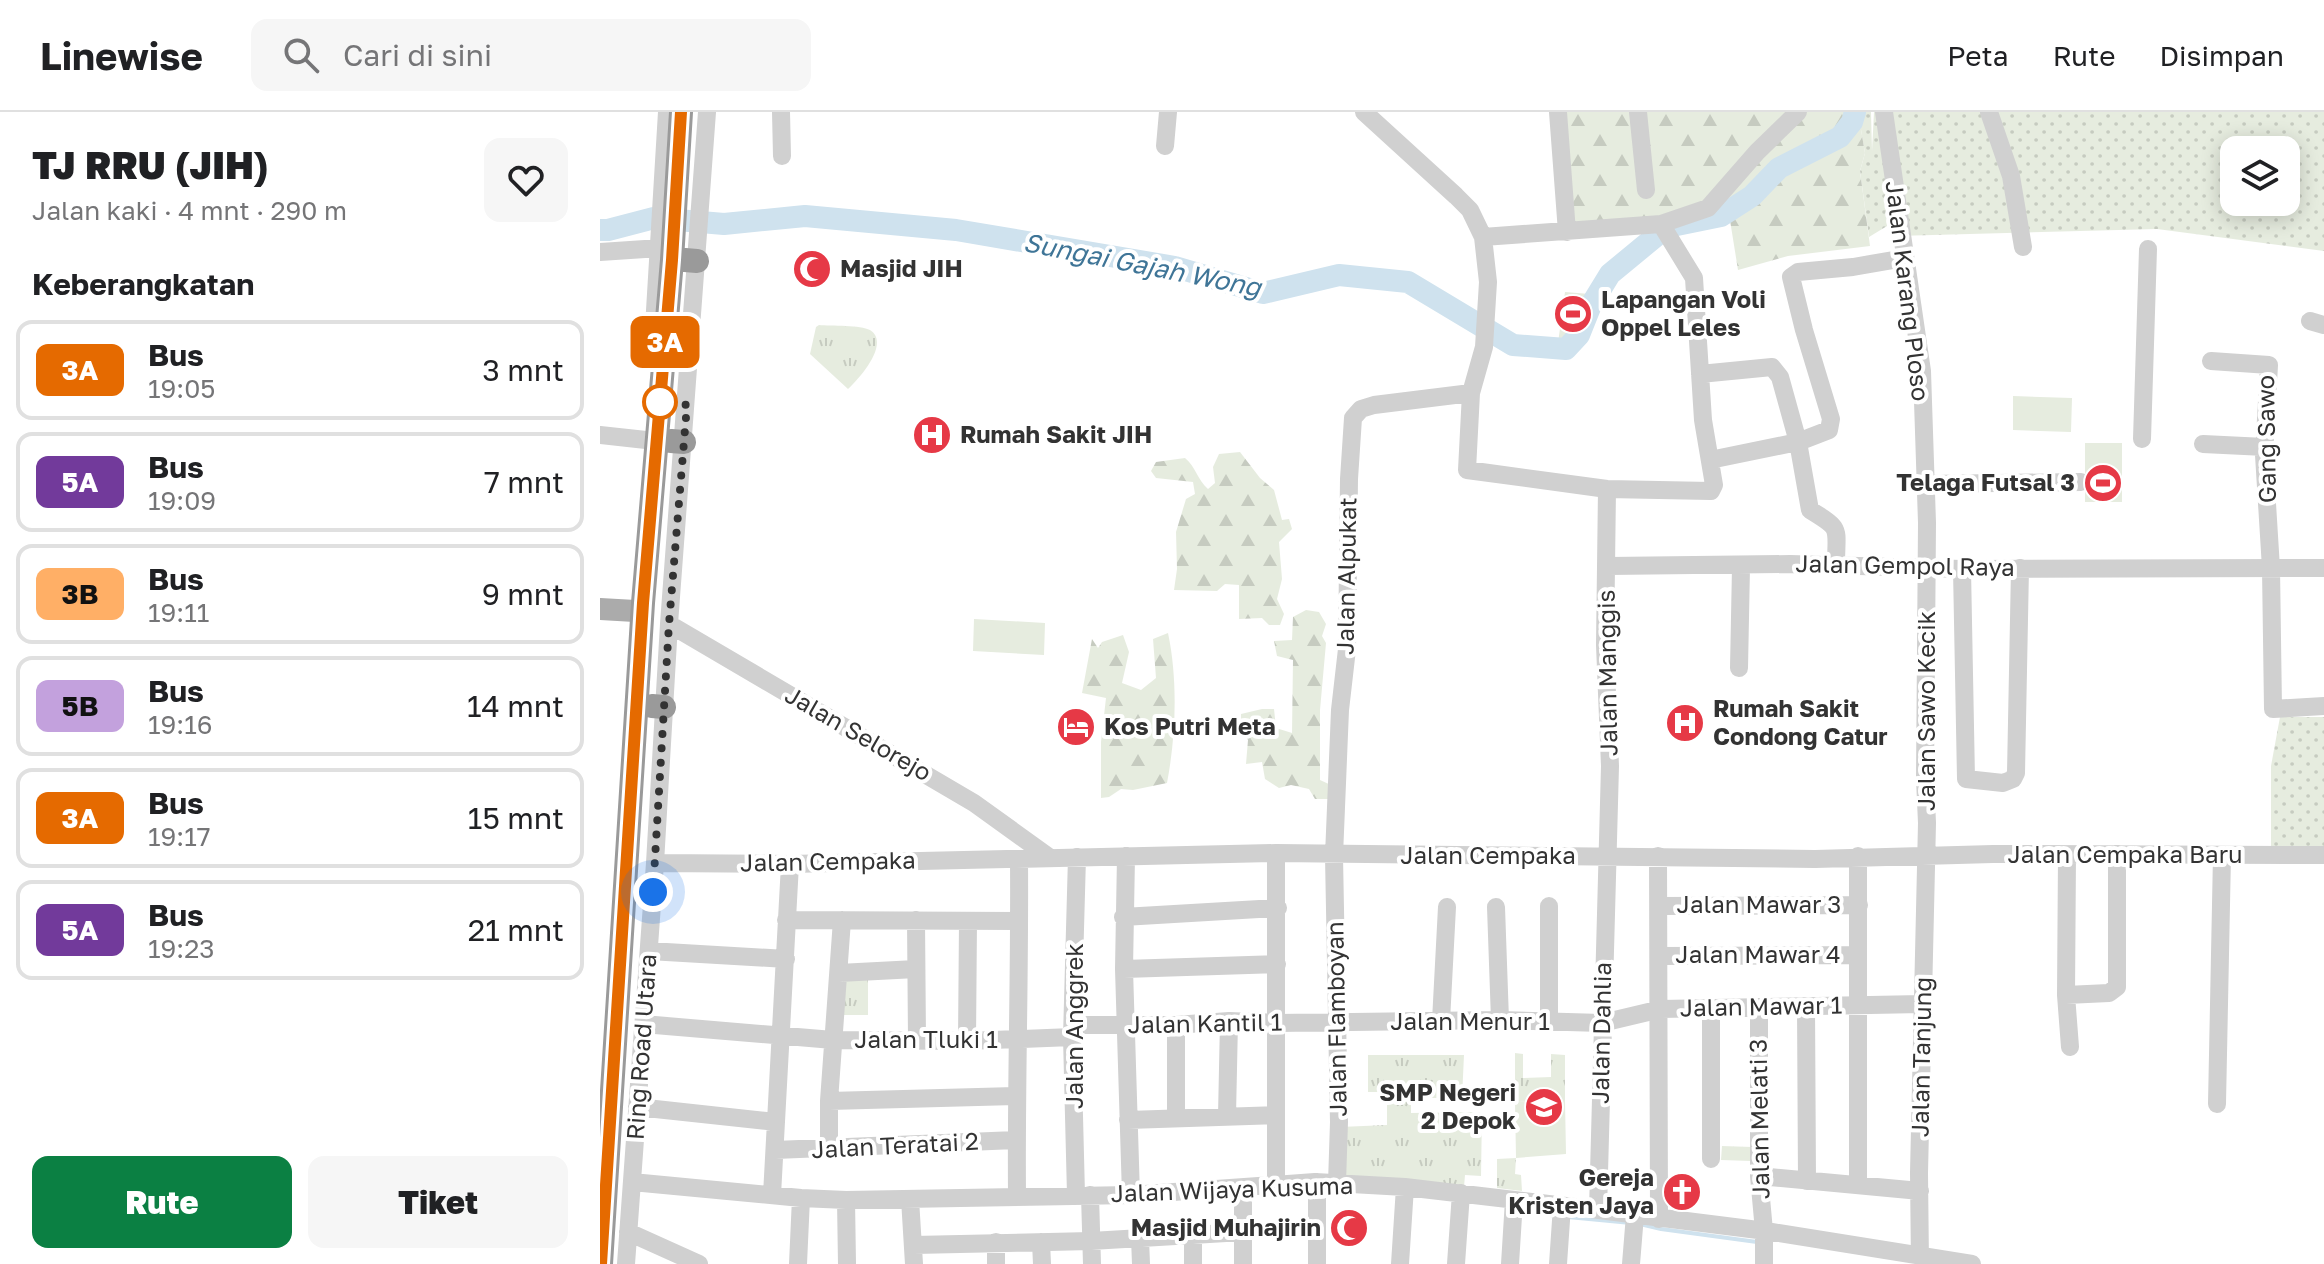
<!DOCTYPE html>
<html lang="id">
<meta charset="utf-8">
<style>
body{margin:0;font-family:"Golos Text",sans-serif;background:#f6f6f6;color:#202124;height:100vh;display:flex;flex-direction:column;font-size:30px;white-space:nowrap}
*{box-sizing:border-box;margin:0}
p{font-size:26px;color:#757577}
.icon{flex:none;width:44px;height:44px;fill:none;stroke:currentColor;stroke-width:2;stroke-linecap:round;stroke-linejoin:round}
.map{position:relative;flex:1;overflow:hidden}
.side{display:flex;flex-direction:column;background:#fff;width:600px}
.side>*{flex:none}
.badge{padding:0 16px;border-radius:12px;font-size:28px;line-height:52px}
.tools{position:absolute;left:1620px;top:24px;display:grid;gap:16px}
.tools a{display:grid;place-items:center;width:80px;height:80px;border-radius:16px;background:#fff;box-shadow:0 4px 20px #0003;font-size:40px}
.you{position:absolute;width:40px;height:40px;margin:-20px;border:6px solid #fff;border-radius:50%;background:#1a73e8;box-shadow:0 0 0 12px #1a73e833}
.map>.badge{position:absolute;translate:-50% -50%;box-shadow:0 0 0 4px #fff}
h2{padding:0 32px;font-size:30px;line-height:72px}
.round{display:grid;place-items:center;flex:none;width:84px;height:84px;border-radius:16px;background:#f6f6f6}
.summary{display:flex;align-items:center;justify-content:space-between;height:136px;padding:0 32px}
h1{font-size:38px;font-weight:800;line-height:60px}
.action{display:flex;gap:16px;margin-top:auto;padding:16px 32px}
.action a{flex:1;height:92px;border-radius:16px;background:#0b8043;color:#fff;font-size:32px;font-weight:800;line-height:92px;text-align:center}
.action a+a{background:#f6f6f6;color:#202124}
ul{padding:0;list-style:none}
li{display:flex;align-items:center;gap:24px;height:100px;margin:0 16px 12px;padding:0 16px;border:4px solid #e0e0e0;border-radius:16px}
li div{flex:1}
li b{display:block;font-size:30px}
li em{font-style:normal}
li .badge{min-width:88px;font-weight:700;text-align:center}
header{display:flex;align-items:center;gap:48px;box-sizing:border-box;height:112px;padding:0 40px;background:#fff;border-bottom:2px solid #e0e0e0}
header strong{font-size:38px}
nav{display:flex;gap:44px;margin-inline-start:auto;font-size:28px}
.search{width:560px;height:72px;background:#f6f6f6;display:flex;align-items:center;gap:20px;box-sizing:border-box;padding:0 28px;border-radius:16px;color:#757577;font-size:30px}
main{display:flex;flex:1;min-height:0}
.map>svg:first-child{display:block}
.grass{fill:url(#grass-dots);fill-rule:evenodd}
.forest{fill:url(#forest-firs)}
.park{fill:url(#park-tufts)}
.garden{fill:#e6ecdf}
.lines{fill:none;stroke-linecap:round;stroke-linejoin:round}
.stream{stroke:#cfe2ee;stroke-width:4}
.river{stroke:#cfe2ee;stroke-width:22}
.minor{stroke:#d0d0d0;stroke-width:18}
.major{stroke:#ababab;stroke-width:22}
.highway{stroke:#9a9a9a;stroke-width:24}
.line-casing{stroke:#fff;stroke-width:18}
.line{stroke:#e56a00;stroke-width:12}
.walk{stroke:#333;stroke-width:8;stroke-dasharray:0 14.4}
.stop-dot{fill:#fff;stroke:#e56a00;stroke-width:4}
.labels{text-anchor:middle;stroke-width:8;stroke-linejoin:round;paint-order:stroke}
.poi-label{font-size:24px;font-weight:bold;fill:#333;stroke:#fff;text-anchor:start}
.street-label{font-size:24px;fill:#333;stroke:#fff}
.water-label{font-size:26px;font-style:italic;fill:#3f7597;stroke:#fff}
</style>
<header>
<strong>Linewise</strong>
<div class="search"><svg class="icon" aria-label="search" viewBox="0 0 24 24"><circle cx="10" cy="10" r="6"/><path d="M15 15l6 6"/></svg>Cari di sini</div>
<nav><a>Peta</a><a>Rute</a><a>Disimpan</a></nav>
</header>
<main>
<section class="side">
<div class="summary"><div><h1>TJ RRU (JIH)</h1><p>Jalan kaki · 4 mnt · 290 m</p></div><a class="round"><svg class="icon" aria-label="heart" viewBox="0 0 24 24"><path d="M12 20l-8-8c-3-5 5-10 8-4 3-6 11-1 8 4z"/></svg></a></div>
<h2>Keberangkatan</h2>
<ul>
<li><span class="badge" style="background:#e56a00;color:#fff">3A</span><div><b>Bus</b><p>19:05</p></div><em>3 mnt</em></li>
<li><span class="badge" style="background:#723a9b;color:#fff">5A</span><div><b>Bus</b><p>19:09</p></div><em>7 mnt</em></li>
<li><span class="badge" style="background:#ffaf66;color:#111">3B</span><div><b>Bus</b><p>19:11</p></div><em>9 mnt</em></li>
<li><span class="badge" style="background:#c3a1dd;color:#111">5B</span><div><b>Bus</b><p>19:16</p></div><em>14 mnt</em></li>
<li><span class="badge" style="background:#e56a00;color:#fff">3A</span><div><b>Bus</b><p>19:17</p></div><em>15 mnt</em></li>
<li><span class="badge" style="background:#723a9b;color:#fff">5A</span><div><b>Bus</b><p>19:23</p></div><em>21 mnt</em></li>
</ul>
<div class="action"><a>Rute</a><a>Tiket</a></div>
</section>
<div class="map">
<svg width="1724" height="1152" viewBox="0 0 1724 1152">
<defs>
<pattern id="grass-dots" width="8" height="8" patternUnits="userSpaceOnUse" patternTransform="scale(2)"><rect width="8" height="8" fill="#e6ecdf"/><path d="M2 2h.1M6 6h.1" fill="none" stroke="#c6cbc0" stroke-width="1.8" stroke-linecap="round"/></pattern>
<pattern id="forest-firs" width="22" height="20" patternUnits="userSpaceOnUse" patternTransform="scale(2)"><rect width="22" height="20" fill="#e6ecdf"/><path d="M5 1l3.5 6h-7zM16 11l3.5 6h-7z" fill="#c6cbc0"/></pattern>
<pattern id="park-tufts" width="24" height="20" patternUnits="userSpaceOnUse" patternTransform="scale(2)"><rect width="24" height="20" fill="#e6ecdf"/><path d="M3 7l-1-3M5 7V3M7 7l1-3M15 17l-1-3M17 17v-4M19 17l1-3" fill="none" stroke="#c6cbc0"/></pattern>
</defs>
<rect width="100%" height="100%" fill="#fff"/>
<path class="grass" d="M1258 0H1271L1272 39 1274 0H1724V139L1557 117 1296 124 1292 111 1269 125 1260 59 1265 41ZM1634 38H1686V90H1634Z
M1680 605H1724V741L1671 740V654Z"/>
<path class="forest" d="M962 0H1258L1265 41 1260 59 1270 134 1188 144 1138 158 1129 102 1121 104 1126 98 1062 109 970 118Z
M640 340 660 366 674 378 682 408 689 407 692 417 679 430 682 467 677 487 684 502 680 513H669L662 506 639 507V473L625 472 617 479 574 478 577 457 576 420 586 387 595 382 593 370 556 366 551 359 556 350 585 346C596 355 597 367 608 377L615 371 613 355 619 342Z
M706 498 719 500 726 512 722 524 726 531 720 598V668L731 673 730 687H715L709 677 691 673 679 676 665 667 662 650 646 652 648 628 641 616V602L662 597H674L676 616 692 621 693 548 677 544 674 529 692 528 693 505Z
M568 521C578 568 576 624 567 671L533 678 521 677 509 685 501 686V630L506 586 482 581 492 527 498 536 502 530 523 523 529 540 522 571 541 578 556 566 553 527Z"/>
<path class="park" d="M219 213C231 214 261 213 270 218 291 231 259 267 248 277L210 242 216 215Z
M243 863H268V903H242Z
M915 941 923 942V966L951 965V942L965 943V989L915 990Z
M768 943H864L862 986H811V1001L882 1000 881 1064 865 1063 864 1075 739 1063 740 1015 787 1013V980H768Z
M1122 1034 1152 1035 1151 1049 1121 1048Z
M916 1046 915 1062 921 1063 922 1079 897 1076V1047Z"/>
<path class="garden" d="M965 180 990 182 977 222 967 233 958 231Z
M1413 284 1472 286 1471 320 1413 318Z
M1485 331H1522V390H1485Z
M374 507 445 511 444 543 373 539Z
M965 989 966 1042 916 1046 915 990Z"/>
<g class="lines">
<path class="stream" d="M921 1098 955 1104
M968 1105 1031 1111
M1040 1112 1061 1117 1157 1130"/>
<path class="river" d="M0 118H8L54 106 124 112 205 104 356 118 575 155 663 181 739 163 808 170 913 233 966 237 979 223 991 193 1010 162 1067 115 1121 104 1152 84 1179 56 1240 25 1252 10 1255 0"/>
<path class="minor" d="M181 0 182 44
M764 0 856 84 870 98 883 125 888 170 884 235 871 281 867 358 1007 377 1111 379 1114 373 1103 308 1094 166 1061 112 883 125
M958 0 967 120
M1038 0 1046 78
M1284 0 1322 259 1327 411 1325 667 1327 711 1319 1061 1320 1152
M1389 0 1411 64 1423 135
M565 34 568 0
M1061 112 1108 96 1157 40 1198 0
M0 140 60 136
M1710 209 1724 213
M52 248 67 0
M1611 249 1669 253 1664 343 1671 456 1673 597 1724 594
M1100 262 1172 255 1180 265 1198 330 1110 348
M0 323 46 328
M1542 327 1548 137
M1603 332 1665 335
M1326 372 1481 370
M1236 453C1236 415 1243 418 1210 398L1198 330 1229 318 1231 307 1204 218 1191 165 1198 160 1253 155 1305 146
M1008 454 1190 452 1362 457 1724 456
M1362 457 1366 667 1403 671 1413 667 1416 661 1420 456
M69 512 374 691 449 745
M1139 556 1141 455
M676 741V1073
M1467 743 1466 883 1470 935
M526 744 524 857 531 1083
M1058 744 1059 1107
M55 751 190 752 676 741 1215 747 1393 742 1724 743
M949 794V910
M1060 794 1259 793
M896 795 900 908
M523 805 678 796
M186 808 419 809
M316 808 317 928
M49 839 186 847
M1060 844 1257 843
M524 857 677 852
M239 861 316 857
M1466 883 1509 881 1517 875V742
M1206 894 1207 1069
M1159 895V1064L1164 1119V1152
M1111 896V1047
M841 909 847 795
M43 912 233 928 367 929 472 925
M473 913H576L629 909 678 911 900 908 1002 911 1061 897 1322 892
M576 913V1005
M367 929 368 809
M229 989 415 984
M1617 992 1622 743
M37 995 176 1010
M627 1004 629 909
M528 1008 676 1003
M229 1037V989L242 808
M175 1038 416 1028
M1159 1064 1320 1079
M32 1070 201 1086 246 1088 531 1083 715 1070 805 1075 983 1096 1166 1119 1372 1152
M717 1070V1152
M737 1071 739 1010 734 744 740 598 747 537 749 367 753 306 761 297 774 293 871 281
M1258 1073V744
M643 1076V1152
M172 1083 190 752
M476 1083 472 925 477 745
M490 1083 492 1152
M417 1084C416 971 420 859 419 747
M310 1087 314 1152
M246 1088 247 1152
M998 1098 1010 654 1005 533 1007 377
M28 1120 99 1152
M593 1123V1152
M540 1126 541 1152
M396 1130V1152
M441 1130 442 1152
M314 1133 491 1129 643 1120
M26 1152 55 751 69 512 107 0
M198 1152 201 1086
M800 1152 805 1075
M856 1152 861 1081
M910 1152 914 1088
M958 1152 962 1094
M1031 1152 1035 1103"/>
<path class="major" d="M0 497 35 499"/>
<path class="highway" d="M85 148 97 149
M71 329 84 330
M52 594 64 595
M1 1152 43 491 72 148 81 0"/>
</g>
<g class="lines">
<defs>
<path id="line" d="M1 1152 43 491 72 148 81 0"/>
</defs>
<use href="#line" class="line-casing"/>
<use href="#line" class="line"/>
<path class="walk" d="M53 780 69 512 87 293 60 290"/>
</g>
<defs>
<symbol id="mosque-disc" viewBox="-11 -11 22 22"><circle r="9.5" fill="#e63946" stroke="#fff"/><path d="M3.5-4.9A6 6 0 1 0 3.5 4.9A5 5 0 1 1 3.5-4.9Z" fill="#fff"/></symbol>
<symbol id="stadium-disc" viewBox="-11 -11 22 22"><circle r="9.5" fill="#e63946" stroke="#fff"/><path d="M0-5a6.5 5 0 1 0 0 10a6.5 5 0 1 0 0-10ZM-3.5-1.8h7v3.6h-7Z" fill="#fff"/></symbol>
<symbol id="hospital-disc" viewBox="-11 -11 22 22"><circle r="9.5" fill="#e63946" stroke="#fff"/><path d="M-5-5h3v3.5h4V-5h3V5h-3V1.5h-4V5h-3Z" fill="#fff"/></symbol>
<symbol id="hotel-disc" viewBox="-11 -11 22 22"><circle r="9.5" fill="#e63946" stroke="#fff"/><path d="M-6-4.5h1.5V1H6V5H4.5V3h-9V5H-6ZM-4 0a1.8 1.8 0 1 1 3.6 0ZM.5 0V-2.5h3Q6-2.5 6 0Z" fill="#fff"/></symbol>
<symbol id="school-disc" viewBox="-11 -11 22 22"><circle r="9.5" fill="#e63946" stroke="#fff"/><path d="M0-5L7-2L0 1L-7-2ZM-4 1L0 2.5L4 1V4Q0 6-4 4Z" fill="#fff"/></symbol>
<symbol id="church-disc" viewBox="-11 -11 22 22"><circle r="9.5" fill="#e63946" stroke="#fff"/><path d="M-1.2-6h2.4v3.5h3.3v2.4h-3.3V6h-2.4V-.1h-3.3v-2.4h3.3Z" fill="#fff"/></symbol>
</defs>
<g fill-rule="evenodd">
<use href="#mosque-disc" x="190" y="135" width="44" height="44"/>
<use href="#stadium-disc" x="951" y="180" width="44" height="44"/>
<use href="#hospital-disc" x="310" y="301" width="44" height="44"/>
<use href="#stadium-disc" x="1481" y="349" width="44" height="44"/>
<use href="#hospital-disc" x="1063" y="589" width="44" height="44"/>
<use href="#hotel-disc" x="454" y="593" width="44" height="44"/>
<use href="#school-disc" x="922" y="973" width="44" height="44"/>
<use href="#church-disc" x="1060" y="1058" width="44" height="44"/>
<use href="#mosque-disc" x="727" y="1094" width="44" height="44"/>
</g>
<circle class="stop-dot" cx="60" cy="290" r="16"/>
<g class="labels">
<g class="poi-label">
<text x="240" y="165">Masjid JIH</text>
<text x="1001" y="196">Lapangan Voli<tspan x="1001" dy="28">Oppel Leles</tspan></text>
<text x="360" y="331">Rumah Sakit JIH</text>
<text x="1475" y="379" text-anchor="end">Telaga Futsal 3</text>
<text x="1113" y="605">Rumah Sakit<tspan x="1113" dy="28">Condong Catur</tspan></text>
<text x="504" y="623">Kos Putri Meta</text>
<text x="916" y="989" text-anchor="end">SMP Negeri<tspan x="916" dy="28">2 Depok</tspan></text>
<text x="1054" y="1074" text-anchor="end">Gereja<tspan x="1054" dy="28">Kristen Jaya</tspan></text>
<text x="721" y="1124" text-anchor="end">Masjid Muhajirin</text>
</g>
<g class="street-label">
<text transform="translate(1307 179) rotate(83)" y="8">Jalan Karang Ploso</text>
<text transform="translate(1667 327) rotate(-91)" y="8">Gang Sawo</text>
<text transform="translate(1305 454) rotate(1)" y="8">Jalan Gempol Raya</text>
<text transform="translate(747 464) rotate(-89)" y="8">Jalan Alpukat</text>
<text transform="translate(1008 561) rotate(-91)" y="8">Jalan Manggis</text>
<text transform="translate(1327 599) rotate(-90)" y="8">Jalan Sawo Kecik</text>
<text transform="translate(258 622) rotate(30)" y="8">Jalan Selorejo</text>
<text x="1525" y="751">Jalan Cempaka Baru</text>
<text x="888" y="752">Jalan Cempaka</text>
<text transform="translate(228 750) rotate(-1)" y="8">Jalan Cempaka</text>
<text x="1159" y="801">Jalan Mawar 3</text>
<text x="1158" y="851">Jalan Mawar 4</text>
<text transform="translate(1161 895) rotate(-1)" y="8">Jalan Mawar 1</text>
<text transform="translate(737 907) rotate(-91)" y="8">Jalan Flamboyan</text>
<text x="870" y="918">Jalan Menur 1</text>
<text transform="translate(605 912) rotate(-1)" y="8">Jalan Kantil 1</text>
<text transform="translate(475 914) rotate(-90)" y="8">Jalan Anggrek</text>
<text transform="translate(1002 921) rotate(-89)" y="8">Jalan Dahlia</text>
<text x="326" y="936">Jalan Tluki 1</text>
<text transform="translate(42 935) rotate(-86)" y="8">Ring Road Utara</text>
<text transform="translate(1322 945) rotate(-89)" y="8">Jalan Tanjung</text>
<text transform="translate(1160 1007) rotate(-91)" y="8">Jalan Melati 3</text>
<text transform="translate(295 1034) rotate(-3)" y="8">Jalan Teratai 2</text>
<text transform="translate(632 1078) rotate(-2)" y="8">Jalan Wijaya Kusuma</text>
</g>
<g class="water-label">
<text transform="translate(542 153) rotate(11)" y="9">Sungai Gajah Wong</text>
</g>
</g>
</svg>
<div class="tools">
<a><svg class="icon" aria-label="layers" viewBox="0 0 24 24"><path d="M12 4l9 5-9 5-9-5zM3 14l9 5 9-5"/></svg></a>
</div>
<div class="you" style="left:53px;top:780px"></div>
<b class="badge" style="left:65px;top:230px;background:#e56a00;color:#fff">3A</b>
</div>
</main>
